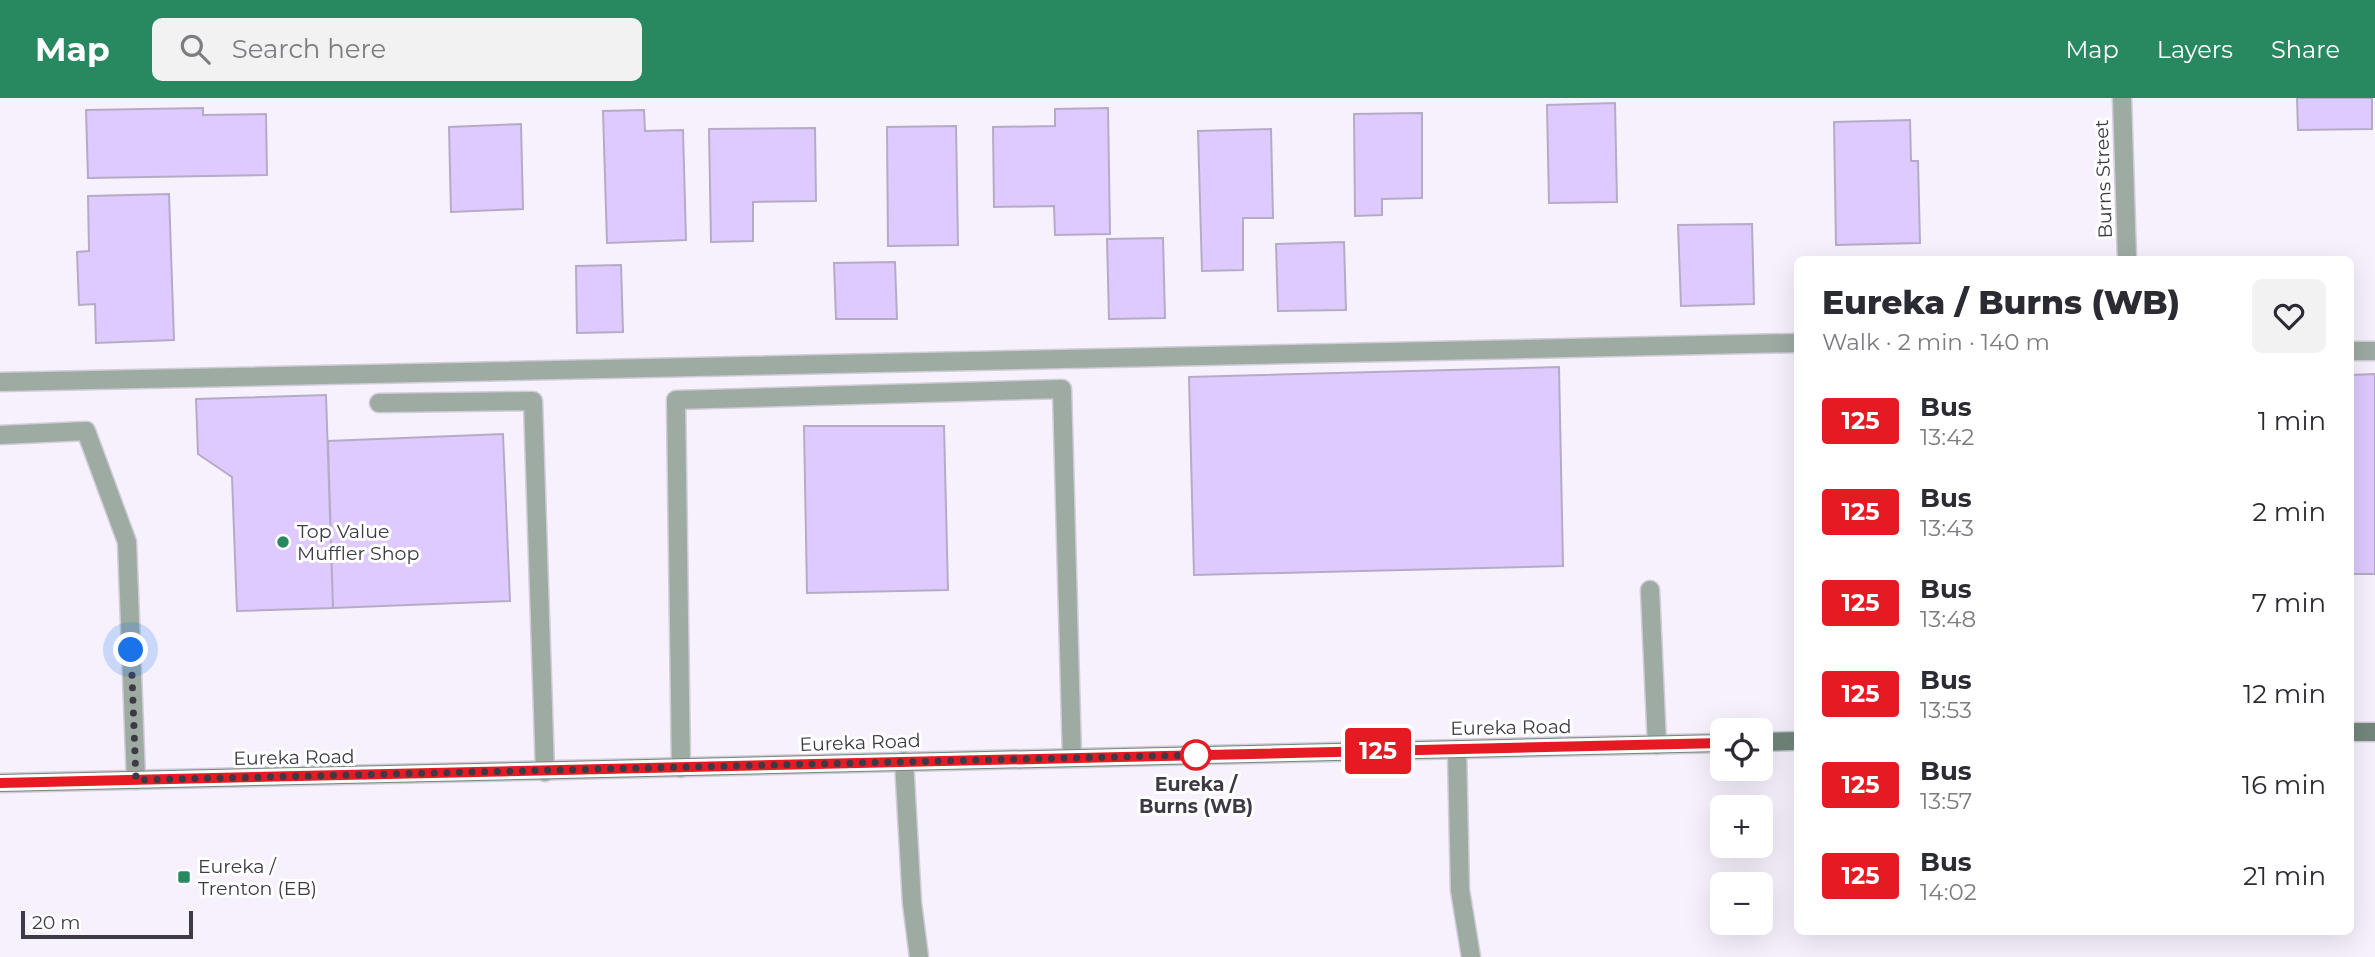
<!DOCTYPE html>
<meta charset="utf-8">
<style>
body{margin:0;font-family:Montserrat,sans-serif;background:#f2f2f3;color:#2b2b33;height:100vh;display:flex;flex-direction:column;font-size:26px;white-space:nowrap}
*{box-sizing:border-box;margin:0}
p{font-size:23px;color:#7c7c81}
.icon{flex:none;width:38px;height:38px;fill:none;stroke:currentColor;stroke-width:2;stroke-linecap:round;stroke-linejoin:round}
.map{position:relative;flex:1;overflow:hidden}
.sheet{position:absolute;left:1794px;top:158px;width:560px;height:679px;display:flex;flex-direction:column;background:#fff;border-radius:10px;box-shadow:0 7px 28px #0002}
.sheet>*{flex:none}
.badge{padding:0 14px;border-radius:5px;font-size:24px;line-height:46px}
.buttons{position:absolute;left:1710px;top:620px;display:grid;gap:14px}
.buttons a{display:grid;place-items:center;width:63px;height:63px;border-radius:10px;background:#fff;box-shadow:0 7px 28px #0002;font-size:35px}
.scale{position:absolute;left:21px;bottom:18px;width:172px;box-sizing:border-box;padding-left:7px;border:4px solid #3d3945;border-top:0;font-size:19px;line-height:24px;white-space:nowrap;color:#3d3945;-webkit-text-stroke:5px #fff;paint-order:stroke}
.you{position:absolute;width:35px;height:35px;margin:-18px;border:5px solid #fff;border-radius:50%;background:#1a73e8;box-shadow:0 0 0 10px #1a73e833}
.map>.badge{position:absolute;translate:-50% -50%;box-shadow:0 0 0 4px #fff}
.round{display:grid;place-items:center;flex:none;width:74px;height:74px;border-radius:10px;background:#f2f2f3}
.overview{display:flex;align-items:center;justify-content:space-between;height:119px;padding:0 28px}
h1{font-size:33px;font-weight:800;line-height:52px}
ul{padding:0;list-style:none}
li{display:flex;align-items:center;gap:21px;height:91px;padding:0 28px}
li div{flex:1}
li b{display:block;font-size:26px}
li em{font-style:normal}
li .badge{min-width:77px;font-weight:700;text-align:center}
header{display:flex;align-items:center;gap:42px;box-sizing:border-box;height:98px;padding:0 35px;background:#288860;color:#fff}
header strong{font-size:33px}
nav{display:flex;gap:38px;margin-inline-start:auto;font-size:24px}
.search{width:490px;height:63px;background:#f2f2f3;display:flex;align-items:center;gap:18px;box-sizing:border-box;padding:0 24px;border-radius:10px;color:#7c7c81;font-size:26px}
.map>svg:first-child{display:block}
.building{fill:#decafe;stroke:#b6abc7;stroke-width:2}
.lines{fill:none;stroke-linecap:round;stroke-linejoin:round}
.service-casing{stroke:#d1ccd8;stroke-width:21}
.minor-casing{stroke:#d1ccd8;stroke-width:21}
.secondary-casing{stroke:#d1ccd8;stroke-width:21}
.service{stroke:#9daba3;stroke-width:18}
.minor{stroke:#9daba3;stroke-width:18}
.secondary{stroke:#73877c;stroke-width:18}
.line-casing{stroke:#fff;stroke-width:16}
.line{stroke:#e51a23;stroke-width:10}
.walk{stroke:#3d3945;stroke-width:7;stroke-dasharray:0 12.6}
.poi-dot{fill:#288860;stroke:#fff;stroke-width:2.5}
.stop-dot{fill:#fff;stroke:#e51a23;stroke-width:3.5}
.labels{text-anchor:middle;stroke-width:6;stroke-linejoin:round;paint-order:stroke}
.street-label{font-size:19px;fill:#3d3945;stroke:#fff}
.poi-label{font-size:19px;fill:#3d3945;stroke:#fff;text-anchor:start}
.stop-label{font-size:19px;font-weight:bold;fill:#3d3945;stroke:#fff}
</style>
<header>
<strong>Map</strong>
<div class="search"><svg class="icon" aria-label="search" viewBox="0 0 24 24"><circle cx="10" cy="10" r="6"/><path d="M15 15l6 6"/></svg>Search here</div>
<nav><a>Map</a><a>Layers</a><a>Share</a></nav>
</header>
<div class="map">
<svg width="2375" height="859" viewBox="0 0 2375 859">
<rect width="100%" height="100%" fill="#f6f1fd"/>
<path class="building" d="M2297 0H2372V31L2298 32Z
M1615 5 1617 104 1549 105 1547 7Z
M203 10V17L266 16 267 77 88 80 86 12Z
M1108 10 1110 136 1055 137 1054 108 994 109 993 29 1055 28V11Z
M644 12 645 33 683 32 686 142 607 145 603 13Z
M1422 15V100L1382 101V117L1355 118 1354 16Z
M1910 22 1911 63H1918L1920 145 1836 147 1834 24Z
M521 26 523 111 451 114 449 29Z
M956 28 958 147 888 148 887 29Z
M815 30 816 103 753 104V143L711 144 709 31Z
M1271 31 1273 120H1243V172L1202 173 1198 33Z
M169 96 174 242 96 245 95 206 79 207 77 154 89 153 88 98Z
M1752 126 1754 206 1681 208 1678 127Z
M1163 140 1165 220 1109 221 1107 141Z
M1344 144 1346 212 1278 213 1276 146Z
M895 164 897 221H836L834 165Z
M621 167 623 234 577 235 576 168Z
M1559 269 1563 468 1194 477 1189 279Z
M2375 276V476H2350V277Z
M326 297 333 510 237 513 232 379 198 356 196 301Z
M804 328H944L948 492 807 495Z
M503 336 510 503 333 510 328 343Z"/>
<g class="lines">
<defs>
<path id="service" d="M2350 253H2375
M0 284 1797 245
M379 305 533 303 545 674
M0 337 86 333 127 444 136 682
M1650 492 1657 647
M1457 651 1460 792 1471 859
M904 663 912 805 919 859
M681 670 676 302 1062 291 1072 659"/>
<path id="minor" d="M2122 0 2127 161"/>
<path id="secondary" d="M2350 634H2375
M1760 644 1797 643
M0 685 1722 645"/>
</defs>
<use href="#service" class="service-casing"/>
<use href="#minor" class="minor-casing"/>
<use href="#secondary" class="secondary-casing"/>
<use href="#service" class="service"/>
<use href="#minor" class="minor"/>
<use href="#secondary" class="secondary"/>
</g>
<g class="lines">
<defs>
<path id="line" d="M0 685 1722 645"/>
</defs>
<use href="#line" class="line-casing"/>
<use href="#line" class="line"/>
<path class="walk" d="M131 552 136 682 1196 657"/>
</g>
<g class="poi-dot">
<circle cx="283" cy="444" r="7"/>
<rect x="177" y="772" width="14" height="14" rx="3.5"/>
</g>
<circle class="stop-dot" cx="1196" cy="657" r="14"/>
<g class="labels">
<g class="street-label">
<text transform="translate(2103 81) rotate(-92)" y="7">Burns Street</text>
<text transform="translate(1511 629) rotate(-1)" y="7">Eureka Road</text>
<text transform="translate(860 644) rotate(-2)" y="7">Eureka Road</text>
<text transform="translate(294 659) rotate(-1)" y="7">Eureka Road</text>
</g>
<g class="poi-label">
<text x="297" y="440">Top Value<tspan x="297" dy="22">Muffler Shop</tspan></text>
<text x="198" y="775">Eureka /<tspan x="198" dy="22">Trenton (EB)</tspan></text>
</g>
<g class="stop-label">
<text x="1196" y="693">Eureka /<tspan x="1196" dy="22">Burns (WB)</tspan></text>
</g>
</g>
</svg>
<div class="buttons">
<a><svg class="icon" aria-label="locate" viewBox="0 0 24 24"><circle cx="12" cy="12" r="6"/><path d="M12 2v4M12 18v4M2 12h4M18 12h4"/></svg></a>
<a>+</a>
<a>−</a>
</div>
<div class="scale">20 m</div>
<div class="you" style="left:131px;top:552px"></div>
<b class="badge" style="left:1378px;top:653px;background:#e51a23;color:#fff">125</b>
<section class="sheet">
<div class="overview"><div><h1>Eureka / Burns (WB)</h1><p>Walk · 2 min · 140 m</p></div><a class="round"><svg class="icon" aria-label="heart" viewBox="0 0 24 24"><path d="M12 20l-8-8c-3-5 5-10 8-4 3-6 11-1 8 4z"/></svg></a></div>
<ul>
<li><span class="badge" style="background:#e51a23;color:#fff">125</span><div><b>Bus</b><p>13:42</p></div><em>1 min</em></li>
<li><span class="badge" style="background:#e51a23;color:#fff">125</span><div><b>Bus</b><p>13:43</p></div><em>2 min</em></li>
<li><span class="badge" style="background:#e51a23;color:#fff">125</span><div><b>Bus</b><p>13:48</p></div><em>7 min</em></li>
<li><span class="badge" style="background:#e51a23;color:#fff">125</span><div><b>Bus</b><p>13:53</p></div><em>12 min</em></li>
<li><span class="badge" style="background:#e51a23;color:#fff">125</span><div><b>Bus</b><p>13:57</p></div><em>16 min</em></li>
<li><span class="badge" style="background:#e51a23;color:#fff">125</span><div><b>Bus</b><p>14:02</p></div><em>21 min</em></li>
</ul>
</section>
</div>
